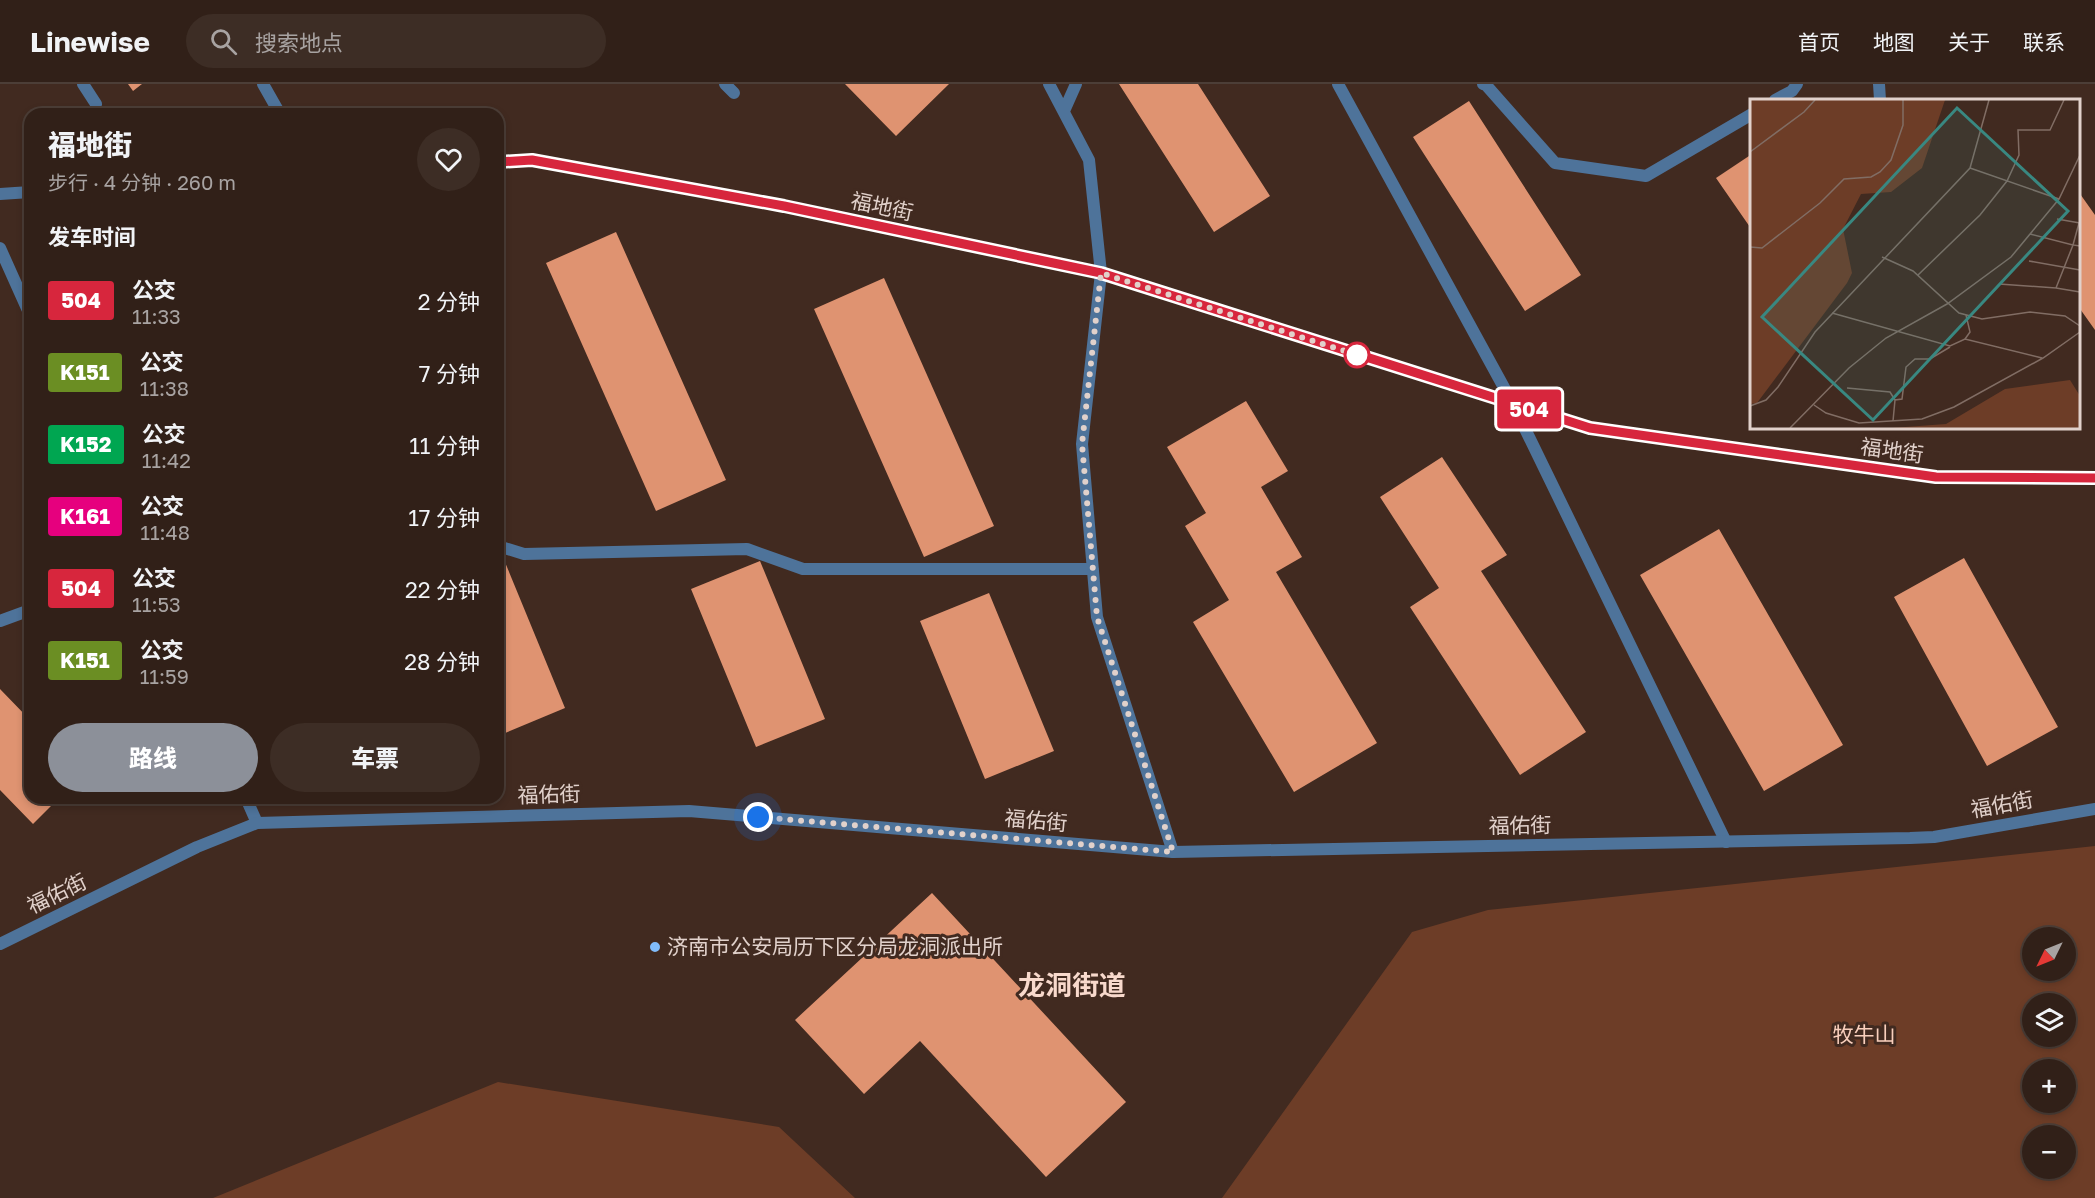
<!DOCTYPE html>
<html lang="zh">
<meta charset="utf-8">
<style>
body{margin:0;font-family:"Golos Text","Noto Sans SC",sans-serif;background:#3d2d25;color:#f1f3f6;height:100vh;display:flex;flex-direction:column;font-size:22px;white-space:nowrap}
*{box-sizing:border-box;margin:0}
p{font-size:20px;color:#a8a3a2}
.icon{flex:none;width:33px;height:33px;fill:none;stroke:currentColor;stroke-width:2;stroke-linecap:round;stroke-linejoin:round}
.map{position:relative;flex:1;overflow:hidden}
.side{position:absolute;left:24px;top:24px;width:480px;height:696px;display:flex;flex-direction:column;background:#312018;border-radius:18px;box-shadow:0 3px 9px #0003,0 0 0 2px #4c3e37}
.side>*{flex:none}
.badge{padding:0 12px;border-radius:4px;font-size:21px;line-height:39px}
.needle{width:39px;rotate:227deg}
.buttons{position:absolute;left:2022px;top:843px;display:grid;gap:12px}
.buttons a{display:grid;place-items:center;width:54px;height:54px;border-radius:50%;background:#312018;box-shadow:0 3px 9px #0003,0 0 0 2px #4c3e37;font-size:30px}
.you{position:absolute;width:30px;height:30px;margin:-15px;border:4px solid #fff;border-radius:50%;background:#1a73e8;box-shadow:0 0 0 9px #1a73e833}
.map>.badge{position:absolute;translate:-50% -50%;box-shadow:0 0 0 3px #fff}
h2{padding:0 24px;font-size:22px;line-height:54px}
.round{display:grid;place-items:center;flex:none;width:63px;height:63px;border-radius:32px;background:#3d2d25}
.summary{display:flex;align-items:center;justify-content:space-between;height:102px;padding:0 24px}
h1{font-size:28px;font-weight:800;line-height:45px}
.cta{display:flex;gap:12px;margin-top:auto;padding:12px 24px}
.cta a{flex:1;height:69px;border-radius:36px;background:#8c9099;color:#fff;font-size:24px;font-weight:800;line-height:69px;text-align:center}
.cta a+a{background:#3d2d25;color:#f1f3f6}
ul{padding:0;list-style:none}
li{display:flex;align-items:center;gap:18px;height:72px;padding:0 24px}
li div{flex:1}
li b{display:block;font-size:22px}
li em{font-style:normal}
li .badge{min-width:66px;font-weight:700;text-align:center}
header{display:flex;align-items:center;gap:36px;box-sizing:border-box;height:84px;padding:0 30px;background:#312018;border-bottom:2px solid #4c3e37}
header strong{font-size:28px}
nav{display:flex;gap:33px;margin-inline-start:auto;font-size:21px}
.search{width:420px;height:54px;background:#3d2d25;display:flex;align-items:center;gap:15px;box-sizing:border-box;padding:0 21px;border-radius:33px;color:#a8a3a2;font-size:22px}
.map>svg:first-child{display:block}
.green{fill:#6d3d27;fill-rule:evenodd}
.building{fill:#df9371}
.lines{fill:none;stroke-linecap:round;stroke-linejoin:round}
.service{stroke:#4e739a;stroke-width:12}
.minor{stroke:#4e739a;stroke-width:12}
.tertiary{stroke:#4e739a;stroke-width:12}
.line-casing{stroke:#fff;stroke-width:14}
.line{stroke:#d7263d;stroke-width:9}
.walk{stroke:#e1d1cb;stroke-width:6;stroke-dasharray:0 10.8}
.stop-dot{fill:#fff;stroke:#d7263d;stroke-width:3}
.poi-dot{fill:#81bcfa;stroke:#412a20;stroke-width:2}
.labels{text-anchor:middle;stroke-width:6;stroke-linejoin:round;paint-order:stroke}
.street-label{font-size:21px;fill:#e1d1cb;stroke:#412a20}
.poi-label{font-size:21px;fill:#e1d1cb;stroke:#412a20;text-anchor:start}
.park-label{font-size:21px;fill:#f9cfbc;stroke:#412a20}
.district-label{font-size:27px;font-weight:bold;fill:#f8d9cc;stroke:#412a20}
.inset-road{fill:none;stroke:#816d64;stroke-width:1.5}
.view{fill:#398881;fill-opacity:0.15;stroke:#398881;stroke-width:3}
.inset-edge{fill:none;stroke:#e1d1cb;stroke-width:3}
</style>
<header>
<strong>Linewise</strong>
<div class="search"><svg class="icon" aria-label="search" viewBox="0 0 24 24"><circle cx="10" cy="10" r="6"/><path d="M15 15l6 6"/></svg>搜索地点</div>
<nav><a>首页</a><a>地图</a><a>关于</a><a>联系</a></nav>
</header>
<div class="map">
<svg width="2095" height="1114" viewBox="0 0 2095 1114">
<rect width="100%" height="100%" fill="#412a20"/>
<path class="green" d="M2095 762V1114H1222L1412 848 1488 826ZM2032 854H2066V886H2032ZM2032 920H2066V952H2032ZM2032 986H2066V1018H2032ZM2032 1052H2066V1084H2032Z
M498 998 779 1043 855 1114H213Z"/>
<path class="building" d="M128 0H142L133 7Z
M845 0H949L896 52Z
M1119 0H1198L1270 112 1214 148Z
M1469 17 1581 191 1525 227 1413 53Z
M1752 70V146L1716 94Z
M2078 107 2095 131V246L2078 222Z
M616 148 726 396 656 427 546 179Z
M884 194 994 442 924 473 814 225Z
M1246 317 1288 387 1261 403 1302 473 1276 488 1377 659 1294 708 1193 538 1229 516 1185 442 1206 429 1167 363Z
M1442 373 1507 471 1481 487 1586 648 1520 691 1410 523 1439 504 1380 413Z
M1719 445 1843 661 1764 707 1640 491Z
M500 466 565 624 498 652V467Z
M1964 474 2058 643 1987 682 1894 513Z
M760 477 825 635 756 663 691 505Z
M989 509 1054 667 985 695 920 537Z
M0 605 30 636V714H59L33 740 0 706Z
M932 809 1126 1018 1046 1093 920 957 864 1010 795 936Z"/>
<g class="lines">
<path class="service" d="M83 0 96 20
M1879 0 1880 16"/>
<path class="minor" d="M263 0 280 30
M725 0 734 9
M1049 0 1089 76 1101 189 1082 360 1097 533 1173 768
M1338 0 1513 320 1726 758
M1483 0 1486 1 1555 79 1646 92 1752 30
M1775 16 1792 7 1797 0
M1064 27 1076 0
M0 164 30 231
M498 462 524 470 747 465 803 485H1093
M0 537 30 526
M246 714 257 739"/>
<path class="tertiary" d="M498 78 532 76 784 122 1101 189 1590 344 1936 393 2095 395
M0 110 30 108
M0 860 197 763 257 739 689 727 1173 768 1910 754 1934 753 2095 725"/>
</g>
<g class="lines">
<defs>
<path id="line" d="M498 78 532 76 784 122 1101 189 1590 344 1936 393 2095 394"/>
</defs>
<use href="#line" class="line-casing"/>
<use href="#line" class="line"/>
<path class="walk" d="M758 733 1173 768 1097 533 1082 360 1101 189 1357 271"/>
</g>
<circle class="stop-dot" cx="1357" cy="271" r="12"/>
<circle class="poi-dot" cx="655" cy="863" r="6"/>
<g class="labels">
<g class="street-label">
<text transform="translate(882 123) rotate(12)" y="7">福地街</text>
<text transform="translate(1892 367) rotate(8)" y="7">福地街</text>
<text transform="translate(549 711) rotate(-2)" y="7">福佑街</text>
<text transform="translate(2002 721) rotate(-10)" y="7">福佑街</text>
<text transform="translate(1036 737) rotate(5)" y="7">福佑街</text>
<text transform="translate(1520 742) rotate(-1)" y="7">福佑街</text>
<text transform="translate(57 810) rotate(-26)" y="7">福佑街</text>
</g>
<g class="poi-label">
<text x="667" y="870">济南市公安局历下区分局龙洞派出所</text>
</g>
<g class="park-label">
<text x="1864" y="958">牧牛山</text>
</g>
<g class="district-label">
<text x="1072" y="911">龙洞街道</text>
</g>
</g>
<g transform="translate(1750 15)">
<rect width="330" height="330" fill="#412a20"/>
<path d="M0 1H195L172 69 141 93 111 95 93 130 102 174 97 184 7 304 0 305ZM320 281 330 297V329H142L196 325 255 290Z" fill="#6d3d27"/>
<path class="inset-road" d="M0 53 54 13 65 1M220 69 309 100M307 120 330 124M329 124 323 146 330 147M0 148 12 149 70 104 94 80 121 78 130 73 141 61 153 26V1M132 158 163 172 209 214 232 220 280 213 315 217 330 227M279 162 330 171M168 176 230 116 257 82 269 56 268 31H300L314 1M249 185 306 189 323 146 280 135M306 189 330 193M82 214 200 247 215 240 292 259M215 240 220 233 216 216M97 289 140 293 145 301M64 306 76 314 109 324 172 320 204 308 293 259 330 233M0 307 16 301 28 288 65 233 220 69 239 1M143 322 145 301 152 300 156 268 165 260H180L200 248M40 329 99 269 136 239 197 205 261 158 309 100 330 56"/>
<path class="view" d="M207 9 318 112 123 321 12 218Z"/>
<rect width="330" height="330" class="inset-edge"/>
</g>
</svg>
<div class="buttons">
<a><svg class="needle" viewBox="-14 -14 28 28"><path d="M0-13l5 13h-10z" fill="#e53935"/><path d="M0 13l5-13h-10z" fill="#a8a3a2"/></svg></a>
<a><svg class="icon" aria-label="layers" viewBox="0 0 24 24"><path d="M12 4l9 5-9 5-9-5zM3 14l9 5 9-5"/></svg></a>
<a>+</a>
<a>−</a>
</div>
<div class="you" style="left:758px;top:733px"></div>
<b class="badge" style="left:1529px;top:325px;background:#d7263d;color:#fff">504</b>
<section class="side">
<div class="summary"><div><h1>福地街</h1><p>步行 · 4 分钟 · 260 m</p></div><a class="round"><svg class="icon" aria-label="heart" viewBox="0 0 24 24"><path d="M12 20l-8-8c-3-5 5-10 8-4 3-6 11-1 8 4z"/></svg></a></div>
<h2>发车时间</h2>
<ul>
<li><span class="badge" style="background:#d7263d;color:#fff">504</span><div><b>公交</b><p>11:33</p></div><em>2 分钟</em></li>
<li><span class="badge" style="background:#6b8e23;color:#fff">K151</span><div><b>公交</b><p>11:38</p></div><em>7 分钟</em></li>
<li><span class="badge" style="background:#00a651;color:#fff">K152</span><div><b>公交</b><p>11:42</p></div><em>11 分钟</em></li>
<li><span class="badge" style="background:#e6007e;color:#fff">K161</span><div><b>公交</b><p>11:48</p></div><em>17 分钟</em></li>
<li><span class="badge" style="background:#d7263d;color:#fff">504</span><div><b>公交</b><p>11:53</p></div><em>22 分钟</em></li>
<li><span class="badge" style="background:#6b8e23;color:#fff">K151</span><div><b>公交</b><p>11:59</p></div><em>28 分钟</em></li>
</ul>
<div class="cta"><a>路线</a><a>车票</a></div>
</section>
</div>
